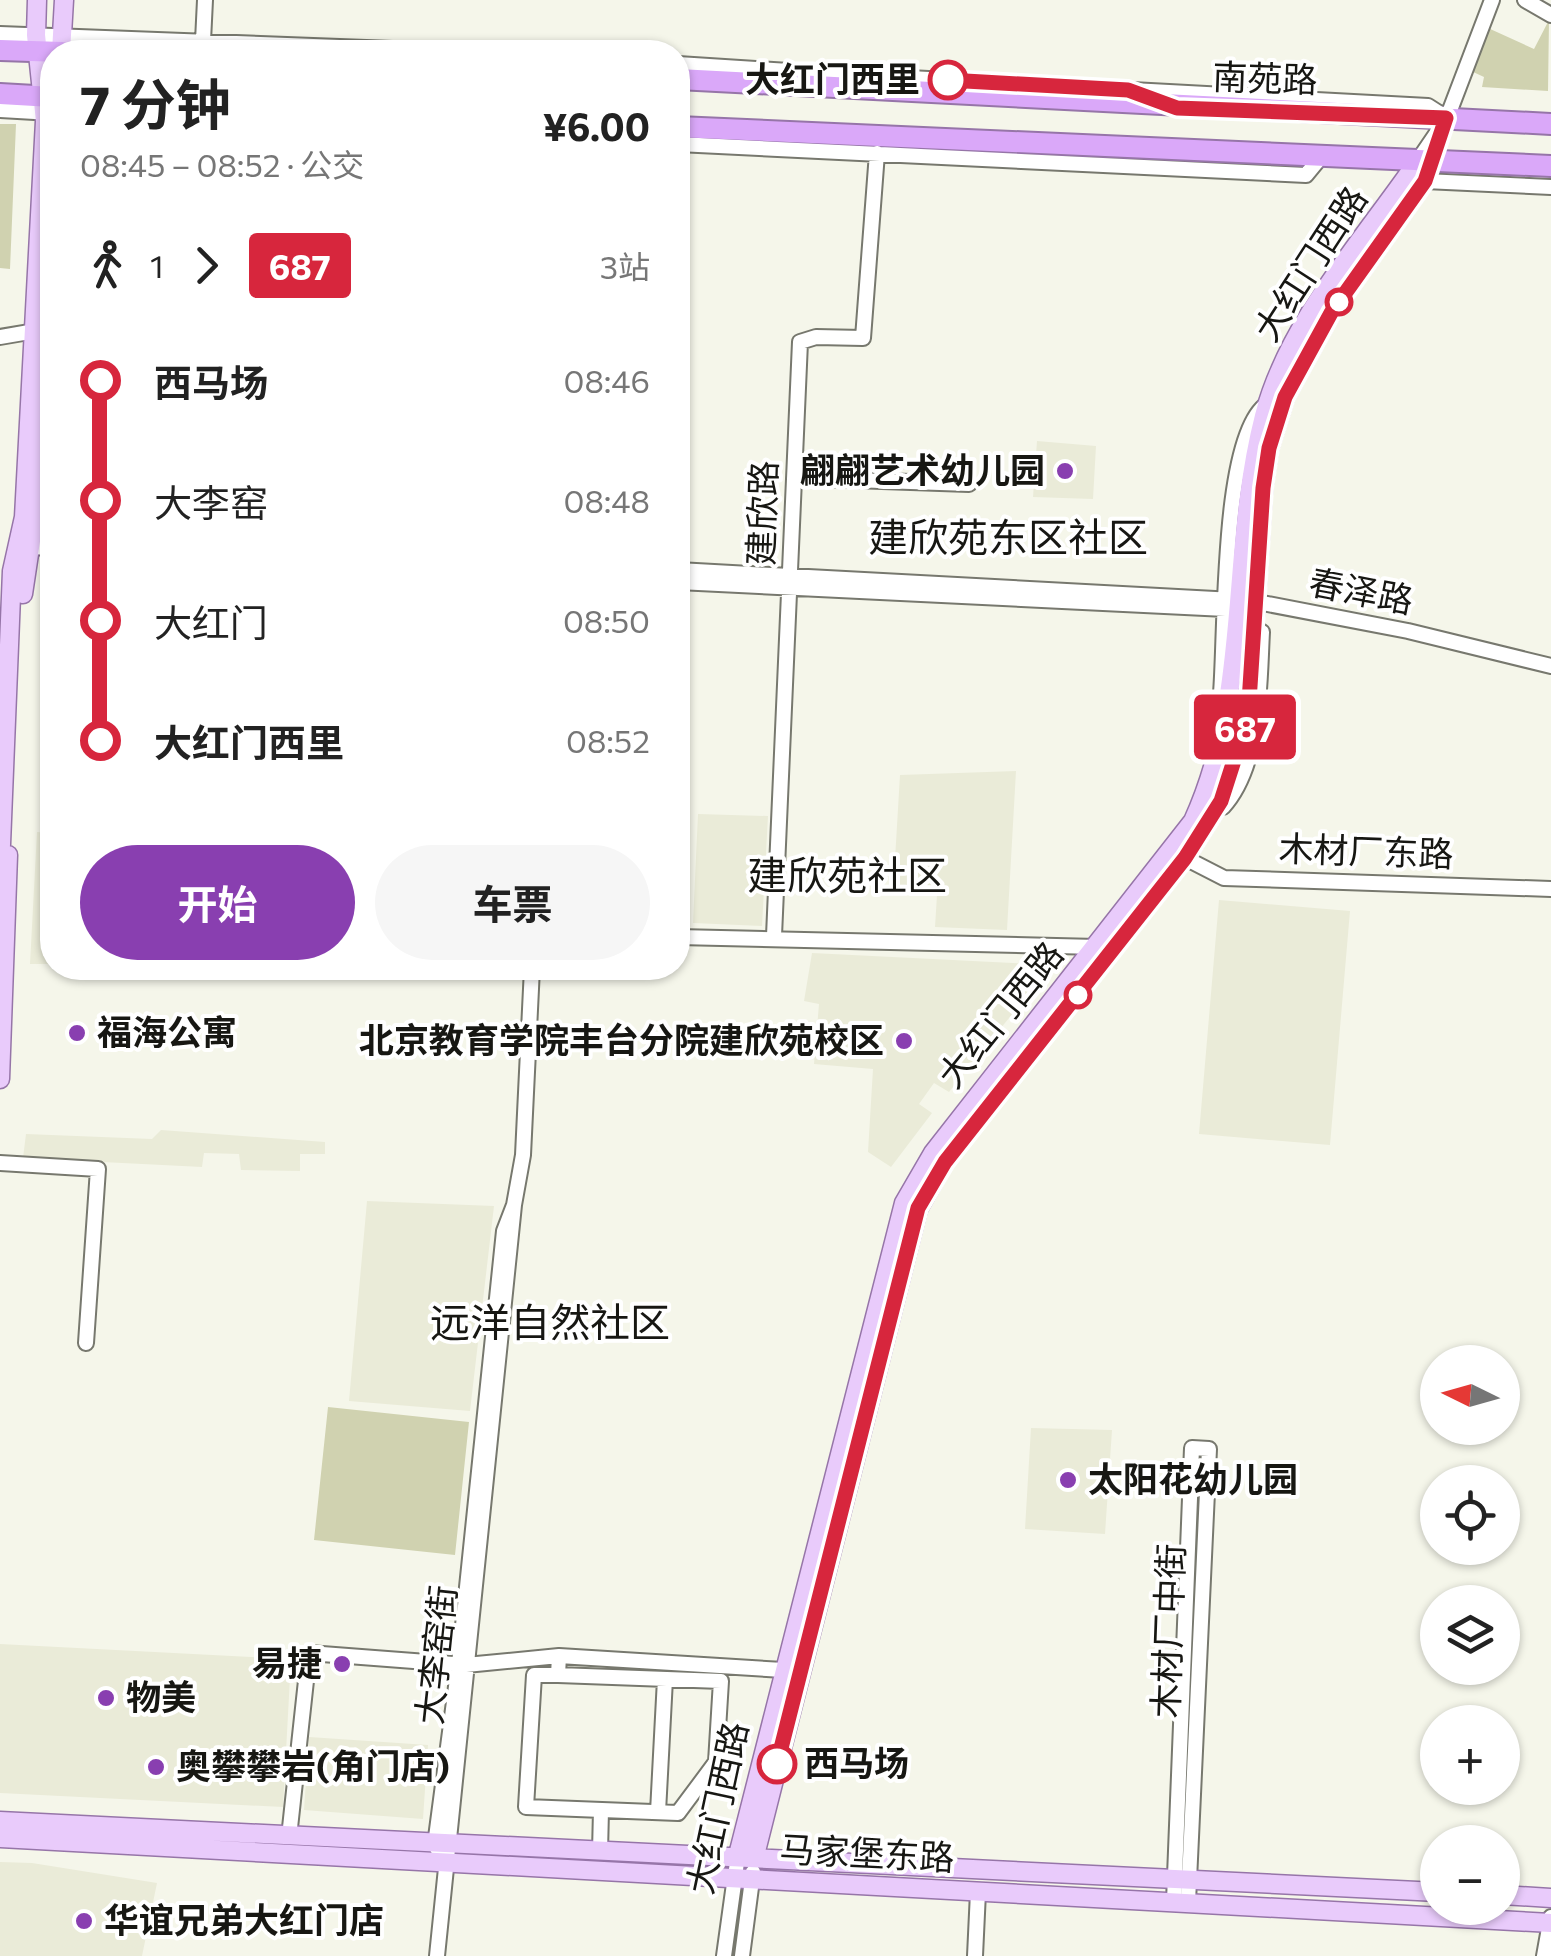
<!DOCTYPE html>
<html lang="zh">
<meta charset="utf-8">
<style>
body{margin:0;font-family:Commissioner,"Noto Sans SC",sans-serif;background:#f6f6f6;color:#222;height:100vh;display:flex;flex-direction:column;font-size:38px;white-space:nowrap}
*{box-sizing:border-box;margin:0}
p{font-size:32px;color:#767676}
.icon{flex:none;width:55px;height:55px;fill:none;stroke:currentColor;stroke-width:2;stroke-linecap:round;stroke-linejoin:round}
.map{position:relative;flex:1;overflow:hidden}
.sheet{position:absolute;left:40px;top:40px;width:650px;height:940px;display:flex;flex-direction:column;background:#fff;border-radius:40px;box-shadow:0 2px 8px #0004}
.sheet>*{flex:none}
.badge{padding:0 20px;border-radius:8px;font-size:35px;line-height:65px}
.needle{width:65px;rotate:275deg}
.controls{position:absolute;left:1420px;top:1345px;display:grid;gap:20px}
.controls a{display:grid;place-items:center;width:100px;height:100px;border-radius:50%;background:#fff;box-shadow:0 2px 8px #0004;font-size:50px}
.map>.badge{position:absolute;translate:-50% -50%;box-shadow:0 0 0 5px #fff}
.legs{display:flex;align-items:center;gap:15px;height:110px;padding:0 40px;font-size:32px}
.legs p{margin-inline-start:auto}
.summary{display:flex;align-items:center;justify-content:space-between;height:170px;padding:0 40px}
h1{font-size:55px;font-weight:700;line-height:75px}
.primary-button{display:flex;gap:20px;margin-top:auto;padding:20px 40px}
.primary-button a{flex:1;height:115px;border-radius:60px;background:#893fb0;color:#fff;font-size:40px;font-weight:700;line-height:115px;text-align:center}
.primary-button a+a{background:#f6f6f6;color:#222}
ul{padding:0 40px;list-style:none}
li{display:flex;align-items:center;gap:35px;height:120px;font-size:38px}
li i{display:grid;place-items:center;width:15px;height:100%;margin:0 12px;background:currentColor}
li i::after{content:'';width:25px;height:25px;margin:-12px;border:8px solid;border-radius:50%;background:#fff}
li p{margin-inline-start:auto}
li:first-child i{background:linear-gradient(#0000 50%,currentColor 0)}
li:last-child i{background:linear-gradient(currentColor 50%,#0000 0)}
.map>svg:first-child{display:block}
.built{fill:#eaebd8}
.green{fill:#d0d2b0}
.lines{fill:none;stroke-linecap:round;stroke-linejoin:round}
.minor-casing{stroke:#77786e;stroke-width:18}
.major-casing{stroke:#9675a8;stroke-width:21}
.highway-casing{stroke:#9675a8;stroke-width:24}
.minor{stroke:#fff;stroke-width:14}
.major{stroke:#e9cbfb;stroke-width:18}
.highway{stroke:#daa8f9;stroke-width:20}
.line-1-casing{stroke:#fff;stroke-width:22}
.line-1{stroke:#d7263d;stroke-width:15}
.stop-1-dot{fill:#fff;stroke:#d7263d;stroke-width:5}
.poi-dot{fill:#893fb0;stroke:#fff;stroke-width:4}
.labels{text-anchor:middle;stroke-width:8;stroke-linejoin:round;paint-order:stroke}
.street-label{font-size:35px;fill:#171713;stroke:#fff}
.stop-label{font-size:35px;font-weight:bold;fill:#171713;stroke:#fff;text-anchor:end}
.poi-label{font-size:35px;font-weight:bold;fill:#171713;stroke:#fff;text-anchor:start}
.quarter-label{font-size:40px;fill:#171713;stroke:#fff}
</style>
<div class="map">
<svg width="1551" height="1956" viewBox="0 0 1551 1956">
<rect width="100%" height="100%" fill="#f5f6ea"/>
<path class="built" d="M1037 441 1096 446 1093 499 1033 497Z
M1016 771 1007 930 935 927 937 895 893 893 900 775Z
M698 814 768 816 762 926 693 923Z
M37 832 52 833V964H30Z
M1219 900 1350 911 1330 1145 1199 1134Z
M812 953 1052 965 949 1092 934 1083 919 1104 932 1113 891 1167 868 1152 873 1069 814 1064 819 1004 804 1001Z
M161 1130 325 1142V1154H300V1171L241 1170 239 1154 204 1153 202 1167 23 1158 26 1134 152 1139Z
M367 1201 494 1206 470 1411 349 1401Z
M1031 1428 1112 1430 1105 1534 1025 1529Z
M0 1644 291 1659 283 1807 0 1793Z
M309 1737 428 1745 423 1819 304 1810Z
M0 1862 32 1863 157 1883 142 1956H0Z"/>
<path class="green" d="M1549 20 1548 91 1482 87 1484 77 1471 71 1488 28 1534 49Z
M0 124H16L10 269 0 268Z
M328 1407 469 1422 455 1555 314 1540Z"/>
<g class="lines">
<defs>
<path id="minor" d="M1525 0 1551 15
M0 34 472 52
M203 41 205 0
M678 64 867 76
M849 87 872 76 1428 106 1442 115
M0 110 52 113
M1447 118 1417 162 1425 181 1551 187
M1444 126 1492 0
M678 144 1306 175 1320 158
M0 337 35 331
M794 478 969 484
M52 534 20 537 30 547 52 548
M678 570 1252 601 1408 631 1551 666
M678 582 1246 610
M1221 693C1226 634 1221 434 1267 404
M1223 807C1261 765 1259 686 1262 632
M1185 858 1224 878 1551 889
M774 936 800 342 816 337 863 338 877 153
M678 937 1097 947
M0 1163 98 1169 86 1343
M514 1205 523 1155 532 968
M558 1675 721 1681 716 1762 678 1813 526 1807 534 1675H558L559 1656
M658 1812 665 1679
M289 1837 309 1653 466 1665 559 1656 783 1670
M600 1852 601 1810
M1174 1901 1192 1448 1209 1449 1188 1902
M437 1956 514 1205 504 1231 459 1664 435 1845 438 1850
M724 1956 738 1855
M742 1956 753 1872
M975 1956 978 1892
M1544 1956 1551 1917"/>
<path id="major" d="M61 52 64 0
M23 594 37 501 52 251
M0 869 12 571 24 517 45 121 36 35 37 0
M0 1079 8 855
M0 1821 1438 1892
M0 1838 1551 1923
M738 1855 904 1203 933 1153 1193 821C1252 692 1229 551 1264 416 1288 323 1363 240 1417 162
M755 1855 918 1209 945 1161 1185 858 1221 801 1248 717 1263 488 1269 448 1285 397 1331 313 1425 181 1431 163
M1502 1895 1551 1898"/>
<path id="highway" d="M0 50 62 52
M678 79 1551 124
M0 94 52 97
M678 127 1551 166"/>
</defs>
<use href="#minor" class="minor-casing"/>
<use href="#major" class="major-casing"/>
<use href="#highway" class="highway-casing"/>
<use href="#minor" class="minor"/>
<use href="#major" class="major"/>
<use href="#highway" class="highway"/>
</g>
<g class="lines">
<defs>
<path id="line-1" d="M777 1764 918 1208 945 1162 1185 858 1221 801 1248 717 1263 488 1269 448 1285 397 1331 313 1425 181 1446 118 1177 108 1128 90 948 80"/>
</defs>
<use href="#line-1" class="line-1-casing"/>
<use href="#line-1" class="line-1"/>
</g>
<g class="stop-1-dot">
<circle cx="948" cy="80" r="18"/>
<circle cx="1339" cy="302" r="12"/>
<circle cx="1078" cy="995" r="12"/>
<circle cx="777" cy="1764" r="18"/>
</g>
<g class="poi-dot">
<circle cx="1065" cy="471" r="10"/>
<circle cx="77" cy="1033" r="10"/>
<circle cx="904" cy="1041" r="10"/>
<circle cx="1068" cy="1480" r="10"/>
<circle cx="342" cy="1664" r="10"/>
<circle cx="106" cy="1698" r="10"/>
<circle cx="156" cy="1767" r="10"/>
<circle cx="84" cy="1921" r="10"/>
</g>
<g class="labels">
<g class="street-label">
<text transform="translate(1265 79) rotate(2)" y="12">南苑路</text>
<text transform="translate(1311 264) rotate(-57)" y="12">大红门西路</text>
<text transform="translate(763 513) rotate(-88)" y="12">建欣路</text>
<text transform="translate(1361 592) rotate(11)" y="12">春泽路</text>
<text transform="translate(1366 852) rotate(2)" y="12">木材厂东路</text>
<text transform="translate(1001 1015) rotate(-51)" y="12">大红门西路</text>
<text transform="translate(1169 1631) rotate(-88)" y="12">木材厂中街</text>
<text transform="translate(437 1655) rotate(-84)" y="12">大李窑街</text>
<text transform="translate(718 1808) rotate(-78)" y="12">大红门西路</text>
<text transform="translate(867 1854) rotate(3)" y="12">马家堡东路</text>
</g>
<g class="stop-label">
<text x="920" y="92">大红门西里</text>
<text x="804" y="1776" text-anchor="start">西马场</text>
</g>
<g class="poi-label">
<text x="1045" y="483" text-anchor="end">翩翩艺术幼儿园</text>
<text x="97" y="1045">福海公寓</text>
<text x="884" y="1053" text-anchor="end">北京教育学院丰台分院建欣苑校区</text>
<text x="1088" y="1492">太阳花幼儿园</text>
<text x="322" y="1676" text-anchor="end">易捷</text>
<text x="126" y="1710">物美</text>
<text x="176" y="1779">奥攀攀岩(角门店)</text>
<text x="104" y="1933">华谊兄弟大红门店</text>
</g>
<g class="quarter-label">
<text x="1008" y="552">建欣苑东区社区</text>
<text x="847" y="890">建欣苑社区</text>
<text x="550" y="1337">远洋自然社区</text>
</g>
</g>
</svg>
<div class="controls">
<a><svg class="needle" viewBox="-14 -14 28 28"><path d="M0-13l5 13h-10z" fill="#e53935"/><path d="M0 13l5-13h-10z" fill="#767676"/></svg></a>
<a><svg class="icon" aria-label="locate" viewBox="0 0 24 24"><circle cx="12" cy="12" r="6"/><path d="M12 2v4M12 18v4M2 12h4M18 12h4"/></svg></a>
<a><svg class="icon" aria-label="layers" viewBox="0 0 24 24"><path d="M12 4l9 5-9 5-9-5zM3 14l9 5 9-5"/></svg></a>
<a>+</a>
<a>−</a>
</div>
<b class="badge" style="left:1245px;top:727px;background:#d7263d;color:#fff">687</b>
<section class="sheet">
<div class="summary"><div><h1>7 分钟</h1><p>08:45 – 08:52 · 公交</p></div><b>¥6.00</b></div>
<div class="legs"><svg class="icon" aria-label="walk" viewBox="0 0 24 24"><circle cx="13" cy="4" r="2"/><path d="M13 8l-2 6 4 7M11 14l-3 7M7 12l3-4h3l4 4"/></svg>1<svg class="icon" aria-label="forward" viewBox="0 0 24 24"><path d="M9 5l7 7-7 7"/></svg><b class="badge" style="background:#d7263d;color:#fff">687</b><p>3站</p></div>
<ul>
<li><i style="color:#d7263d"></i><b>西马场</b><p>08:46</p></li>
<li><i style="color:#d7263d"></i><span>大李窑</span><p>08:48</p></li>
<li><i style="color:#d7263d"></i><span>大红门</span><p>08:50</p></li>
<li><i style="color:#d7263d"></i><b>大红门西里</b><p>08:52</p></li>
</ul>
<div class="primary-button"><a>开始</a><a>车票</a></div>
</section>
</div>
